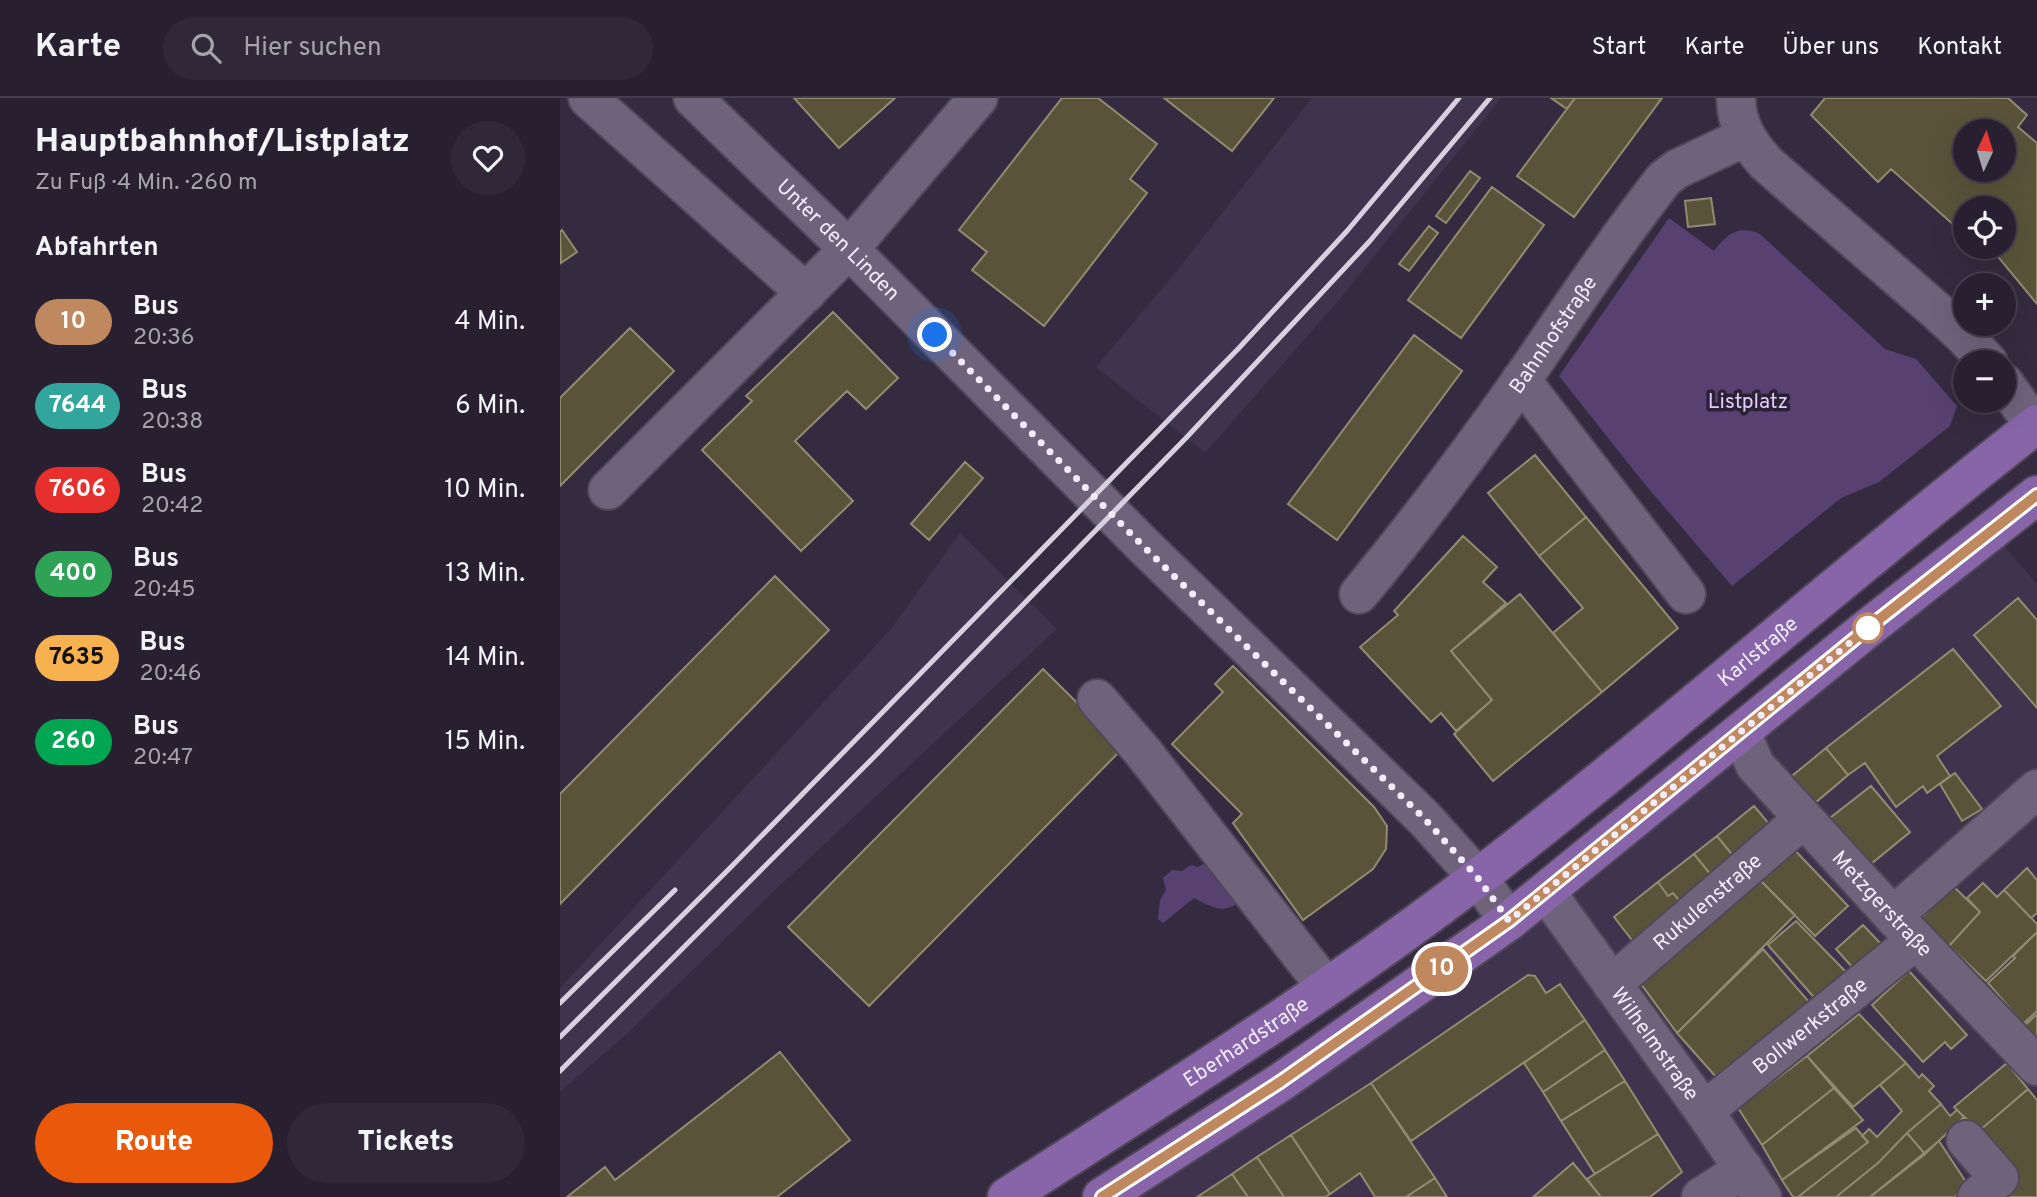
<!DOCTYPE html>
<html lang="de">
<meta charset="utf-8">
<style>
body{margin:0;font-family:Overpass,sans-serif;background:#302838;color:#f1f3f6;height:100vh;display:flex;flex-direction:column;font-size:26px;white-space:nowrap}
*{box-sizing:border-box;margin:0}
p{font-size:23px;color:#a5a3ab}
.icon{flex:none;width:38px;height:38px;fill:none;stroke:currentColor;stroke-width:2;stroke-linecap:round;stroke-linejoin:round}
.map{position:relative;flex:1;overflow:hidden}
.drawer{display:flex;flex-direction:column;background:#282030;width:560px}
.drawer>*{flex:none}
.badge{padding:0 14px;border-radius:23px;font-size:24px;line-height:46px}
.needle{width:46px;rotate:4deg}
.tools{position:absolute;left:1393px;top:21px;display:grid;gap:14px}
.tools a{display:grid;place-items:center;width:63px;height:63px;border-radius:50%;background:#282030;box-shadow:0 7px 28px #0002,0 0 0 2px #443e4c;font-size:35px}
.you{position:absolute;width:35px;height:35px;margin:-18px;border:5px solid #fff;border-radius:50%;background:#1a73e8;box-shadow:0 0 0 10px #1a73e833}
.map>.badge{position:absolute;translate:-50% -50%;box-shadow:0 0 0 4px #fff}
h2{padding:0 35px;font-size:26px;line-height:63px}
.round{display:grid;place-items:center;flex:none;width:74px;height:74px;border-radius:37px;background:#302838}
.head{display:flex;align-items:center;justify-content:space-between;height:119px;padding:0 35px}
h1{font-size:33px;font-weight:800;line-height:52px}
.button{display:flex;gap:14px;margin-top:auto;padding:14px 35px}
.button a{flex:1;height:80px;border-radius:42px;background:#ea580c;color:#fff;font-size:28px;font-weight:800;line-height:80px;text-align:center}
.button a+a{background:#302838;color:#f1f3f6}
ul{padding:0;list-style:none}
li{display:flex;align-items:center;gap:21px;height:84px;padding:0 35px}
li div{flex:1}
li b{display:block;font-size:26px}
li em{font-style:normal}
li .badge{min-width:77px;font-weight:700;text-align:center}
header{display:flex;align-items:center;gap:42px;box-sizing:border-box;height:98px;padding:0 35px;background:#282030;border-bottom:2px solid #443e4c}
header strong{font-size:33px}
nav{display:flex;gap:38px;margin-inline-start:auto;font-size:24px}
.search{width:490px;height:63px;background:#302838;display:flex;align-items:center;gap:18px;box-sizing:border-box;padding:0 24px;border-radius:38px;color:#a5a3ab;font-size:26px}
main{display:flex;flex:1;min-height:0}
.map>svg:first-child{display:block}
.built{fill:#40334e}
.green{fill:#584170}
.building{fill:#5a533a;stroke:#928b70;stroke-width:2;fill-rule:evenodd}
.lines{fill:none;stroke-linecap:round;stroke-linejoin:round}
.minor-casing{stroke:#504759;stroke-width:42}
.major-casing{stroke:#504759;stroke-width:42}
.minor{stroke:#6e637b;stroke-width:38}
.major{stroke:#8765a8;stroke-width:38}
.rail{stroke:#d7d0df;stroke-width:5}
.line-casing{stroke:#fff;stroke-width:16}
.line{stroke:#bf885f;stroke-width:10}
.walk{stroke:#f2ecfa;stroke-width:7;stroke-dasharray:0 12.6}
.stop-dot{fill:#fff;stroke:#bf885f;stroke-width:3.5}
.labels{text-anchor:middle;stroke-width:7;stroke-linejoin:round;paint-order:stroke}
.street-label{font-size:21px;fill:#f2ecfa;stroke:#2b2136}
.park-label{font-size:21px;fill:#e0cbf7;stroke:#2b2136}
</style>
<header>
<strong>Karte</strong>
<div class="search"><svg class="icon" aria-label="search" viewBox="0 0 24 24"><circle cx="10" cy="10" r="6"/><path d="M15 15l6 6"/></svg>Hier suchen</div>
<nav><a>Start</a><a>Karte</a><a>Über uns</a><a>Kontakt</a></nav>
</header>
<main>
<section class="drawer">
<div class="head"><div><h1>Hauptbahnhof/Listplatz</h1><p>Zu Fuß · 4 Min. · 260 m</p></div><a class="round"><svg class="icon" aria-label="heart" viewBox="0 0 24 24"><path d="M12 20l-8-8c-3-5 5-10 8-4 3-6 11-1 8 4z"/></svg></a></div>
<h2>Abfahrten</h2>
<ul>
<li><span class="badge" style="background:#bf885f;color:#fff">10</span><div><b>Bus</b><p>20:36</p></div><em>4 Min.</em></li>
<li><span class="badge" style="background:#32a69d;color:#fff">7644</span><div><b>Bus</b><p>20:38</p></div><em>6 Min.</em></li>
<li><span class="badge" style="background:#e72f2d;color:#fff">7606</span><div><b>Bus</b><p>20:42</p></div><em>10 Min.</em></li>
<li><span class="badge" style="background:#2ea355;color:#fff">400</span><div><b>Bus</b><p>20:45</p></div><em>13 Min.</em></li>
<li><span class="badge" style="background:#f7b24f;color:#111">7635</span><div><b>Bus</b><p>20:46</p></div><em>14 Min.</em></li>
<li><span class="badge" style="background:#00a651;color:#fff">260</span><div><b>Bus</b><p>20:47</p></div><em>15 Min.</em></li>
</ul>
<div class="button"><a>Route</a><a>Tickets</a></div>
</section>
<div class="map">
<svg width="1477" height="1099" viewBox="0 0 1477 1099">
<rect width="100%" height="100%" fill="#352b40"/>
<path class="built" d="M752 0H941L779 202 645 355 536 269 616 174Z
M400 435 497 531 216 791 70 933 0 994V890L331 531Z
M1441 444 1477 486V1099H553Z"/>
<path class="green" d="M1109 120 1154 153C1168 135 1178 127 1200 136L1325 251 1356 261 1397 308 1390 328 1319 384 1281 400 1172 488 1083 384 999 278Z
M645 765 683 802C663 817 654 810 634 800L603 825 598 821 600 802 606 792 603 780 612 772 622 773 631 767 638 769Z"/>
<path class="building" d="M234 0H335L279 50Z
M502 0H538L597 46 570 81 587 95 484 228 412 172 427 154 399 132Z
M604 0H714L672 53Z
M991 0H1015L1007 11Z
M1015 0H1102L1014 119 957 78Z
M1265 0H1448L1467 17 1458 29 1477 45V206L1430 149H1444V110H1405V137L1331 71 1318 84 1251 17ZM1405 33H1444V72H1405Z
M910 73 920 80 886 125 876 118Z
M932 89 984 127 901 240 848 202Z
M1151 100 1155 126 1128 129 1125 103Z
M869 128 878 135 849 173 839 166Z
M2 132 17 154 1 165 0 134Z
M273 214 338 280 306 311 287 293 235 343 293 403 241 453 142 352 192 303 186 298Z
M70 230 114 273 0 388V300Z
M854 237 902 273 777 442 728 406Z
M975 357 1026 419 979 458 928 395Z
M405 364 423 380 369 442 351 426Z
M1026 419 1118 530 1042 594 993 535 1023 510 979 458Z
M903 438 937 469 923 484 946 505 891 553 932 602 896 633 881 615 871 624 800 549 838 517 834 513Z
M215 478 269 532 0 806V696Z
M960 496 1042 594 933 683 894 636 932 602 891 553Z
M1458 500 1477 522V610L1414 537Z
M1393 551 1441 608 1377 658 1390 678 1367 695 1363 688 1336 709 1305 665 1288 677 1266 650Z
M673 568 814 709 827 728 826 751 813 771 743 822 673 725 682 716 612 646 663 594 655 586Z
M483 571 563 650 309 908 228 829Z
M1266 650 1288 677 1255 705 1232 678Z
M1395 675 1422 711 1402 723 1380 686Z
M1311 688 1350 734 1311 766 1270 720Z
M1194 708 1216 734 1178 764 1157 738Z
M1157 738 1178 764 1155 782 1134 756Z
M1228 745 1288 808 1255 838 1193 775Z
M1134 756 1155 782 1124 808 1113 795 1108 798 1098 784Z
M1467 770 1477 782V815L1471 820 1444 792Z
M1193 775 1235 817 1117 935 1081 886Z
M1098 784 1108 798 1113 795 1128 813 1079 851 1054 819Z
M1423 785 1437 799 1444 792 1477 826V834L1426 883 1389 848 1420 814 1407 800Z
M1393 788 1420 814 1389 848 1361 821Z
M1236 823 1290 878 1259 905 1208 847Z
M1303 827 1322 847 1294 871 1276 851Z
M1477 834V913L1463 926 1428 885 1455 860 1453 858Z
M1203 851 1250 905 1157 980 1117 935Z
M1349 873 1407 937 1391 951 1385 944 1363 964 1312 907Z
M968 877 975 878 986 895 1000 886 1025 922 851 1043 811 985Z
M1299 916 1346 965 1293 1009 1247 958Z
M1477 916V943L1464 928Z
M1025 922 1045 952 983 994 964 965Z
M1045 952 1065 983 1001 1023 983 994Z
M220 954 290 1042 217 1099H7L45 1069 55 1082Z
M1247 958 1274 990 1202 1047 1178 1010Z
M1346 965 1359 980 1362 976 1374 988 1369 993 1381 1006 1347 1035 1318 1065 1276 1099H1238L1308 1044 1302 1038 1309 1031 1317 1039 1342 1013 1320 987Z
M1447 965 1468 991 1419 1033 1394 1009Z
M1065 983 1098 1036 1035 1076 1001 1023Z
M811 985 875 1080 846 1099H815L800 1075 770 1096 731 1037Z
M1274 990 1303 1022 1222 1082 1202 1047Z
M1468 991 1477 1002V1099H1434L1458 1079 1419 1033Z
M1381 1006 1390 1018 1397 1012 1404 1019 1365 1056 1347 1035Z
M1296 1030 1308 1044 1238 1099H1233L1222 1082Z
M1347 1035 1365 1056 1310 1099H1276L1318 1065Z
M1098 1036 1122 1074 1090 1099H1041L1027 1081Z
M731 1037 770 1096 765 1099H724L697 1059Z
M1379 1043 1406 1084 1395 1099H1310Z
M697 1059 724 1099H688L672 1076Z
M1013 1065 1041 1099H973Z
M672 1076 688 1099H637Z
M875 1080 887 1099H846Z"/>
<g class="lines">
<defs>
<g id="minor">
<path d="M28 0 246 195"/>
<path id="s1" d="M133 0 289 151 585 449 864 720 918 780 949 823"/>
<path d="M1176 0C1176 27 1189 46 1206 65L1378 214 1403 237 1428 264"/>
<path d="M961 282 1126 496"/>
<path d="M1444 285 1477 331"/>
<path d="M48 392 289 151 418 0"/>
<path id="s2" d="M799 496C856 427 911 354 963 280 1009 213 1054 145 1104 81L1117 71 1185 39"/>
<path d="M537 601 583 654 766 889"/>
<path id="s3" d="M1181 634 1195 667 1333 818 1477 968"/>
<path id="s4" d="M986 794 1144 1013 1202 1099"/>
<path d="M1333 818 1477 691"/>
<path id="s5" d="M1052 886 1243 721"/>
<path id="s6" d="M1144 1013 1356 842"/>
<path d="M1406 1042 1439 1080 1417 1099"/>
<path d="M1141 1099 1184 1071"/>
</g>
<g id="major">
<path id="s7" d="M447 1099C606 996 768 895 919 779 1108 633 1288 473 1477 326"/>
<path d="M542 1099 721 984 949 823 1303 534 1477 397"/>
</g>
</defs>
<use href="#minor" class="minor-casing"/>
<use href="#major" class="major-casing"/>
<use href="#minor" class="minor"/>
<use href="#major" class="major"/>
<path class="rail" d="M0 905 115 792
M0 939 171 769 678 251 787 133 899 0
M0 973 314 659 626 340 809 144 930 0"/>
</g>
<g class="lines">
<defs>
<path id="line" d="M542 1099 720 984 949 823 1303 534 1477 397"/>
</defs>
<use href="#line" class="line-casing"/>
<use href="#line" class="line"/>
<path class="walk" d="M375 237 584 449 864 720 918 780 949 823 1308 530"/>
</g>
<circle class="stop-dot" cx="1308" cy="530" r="14"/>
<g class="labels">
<g class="street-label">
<text dy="7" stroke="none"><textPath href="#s1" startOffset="203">Unter den Linden</textPath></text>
<text dy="7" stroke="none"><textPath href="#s2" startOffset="324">Bahnhofstraße</textPath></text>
<text dy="7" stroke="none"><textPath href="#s7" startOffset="929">Karlstraße</textPath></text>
<text dy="7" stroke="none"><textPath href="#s5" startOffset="126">Rukulenstraße</textPath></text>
<text dy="7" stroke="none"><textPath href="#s3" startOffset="224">Metzgerstraße</textPath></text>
<text dy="7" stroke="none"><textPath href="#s6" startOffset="136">Bollwerkstraße</textPath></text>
<text dy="7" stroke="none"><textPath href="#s7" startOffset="285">Eberhardstraße</textPath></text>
<text dy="7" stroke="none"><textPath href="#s4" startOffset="187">Wilhelmstraße</textPath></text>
</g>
<g class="park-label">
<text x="1188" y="310">Listplatz</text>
</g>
</g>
</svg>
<div class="tools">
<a><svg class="needle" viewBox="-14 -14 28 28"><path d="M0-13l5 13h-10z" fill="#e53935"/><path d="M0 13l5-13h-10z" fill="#a5a3ab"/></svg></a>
<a><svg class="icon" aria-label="locate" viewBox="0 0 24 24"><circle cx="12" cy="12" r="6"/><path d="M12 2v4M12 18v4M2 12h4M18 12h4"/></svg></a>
<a>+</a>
<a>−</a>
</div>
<div class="you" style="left:375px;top:237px"></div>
<b class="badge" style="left:882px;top:871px;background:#bf885f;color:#fff">10</b>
</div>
</main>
